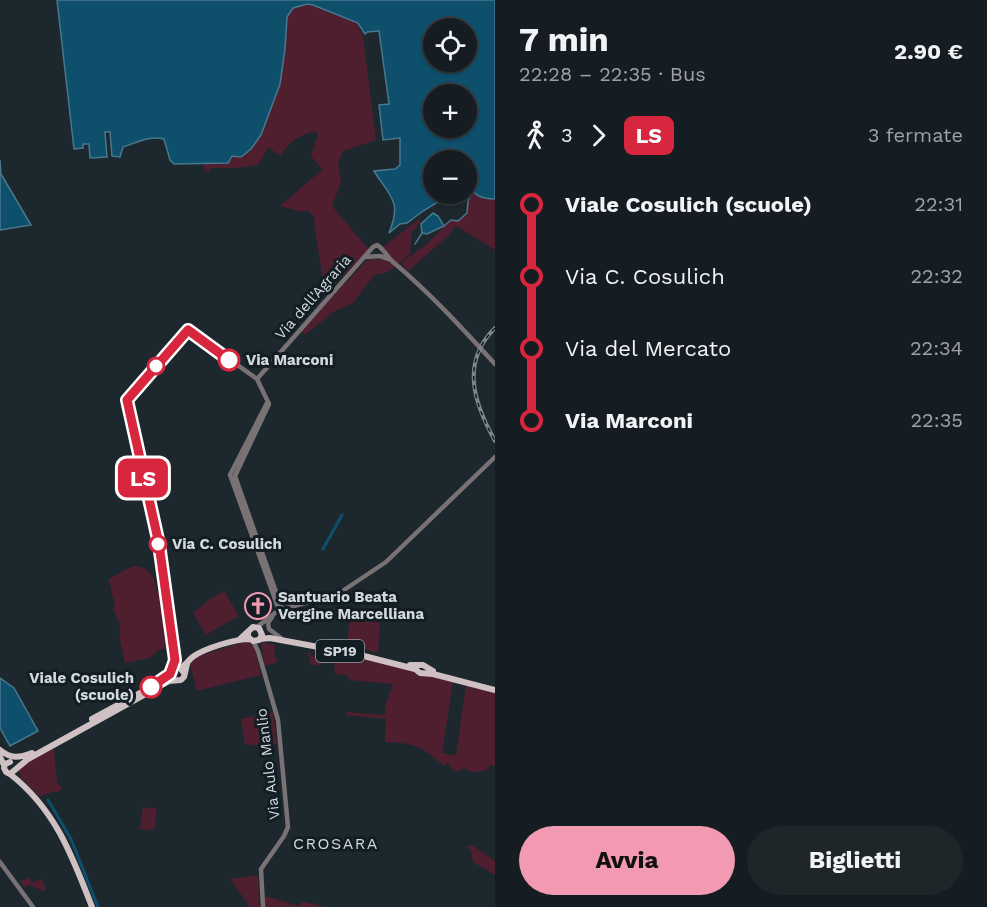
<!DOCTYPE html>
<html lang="it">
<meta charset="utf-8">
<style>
body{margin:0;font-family:"Work Sans",sans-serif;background:#1f262a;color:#f1f3f6;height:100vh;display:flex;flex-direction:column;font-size:22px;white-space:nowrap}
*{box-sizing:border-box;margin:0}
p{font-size:20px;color:#9ea2a5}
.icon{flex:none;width:33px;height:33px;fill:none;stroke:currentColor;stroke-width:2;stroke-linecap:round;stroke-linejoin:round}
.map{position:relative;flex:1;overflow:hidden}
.sheet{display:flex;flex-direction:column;background:#161d22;width:492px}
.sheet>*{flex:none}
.badge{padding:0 12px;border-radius:9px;font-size:21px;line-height:39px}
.controls{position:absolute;left:423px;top:18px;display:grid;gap:12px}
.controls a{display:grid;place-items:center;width:54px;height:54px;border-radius:50%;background:#161d22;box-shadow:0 2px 4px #0004,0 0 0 2px #353b40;font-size:30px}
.map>.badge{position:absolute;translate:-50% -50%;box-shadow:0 0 0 3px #fff}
.legs{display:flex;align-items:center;gap:9px;height:66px;padding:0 24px;font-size:20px}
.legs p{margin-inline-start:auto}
.head{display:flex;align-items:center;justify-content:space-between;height:102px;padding:0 24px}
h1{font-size:33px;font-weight:700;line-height:45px}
.action{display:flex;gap:12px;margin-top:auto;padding:12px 24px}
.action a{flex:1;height:69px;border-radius:36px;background:#f19ab1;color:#111;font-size:24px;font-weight:700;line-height:69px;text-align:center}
.action a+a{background:#1f262a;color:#f1f3f6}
ul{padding:0 24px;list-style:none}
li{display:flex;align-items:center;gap:21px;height:72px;font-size:22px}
li i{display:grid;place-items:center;width:9px;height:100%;margin:0 8px;background:currentColor}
li i::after{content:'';width:15px;height:15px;margin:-8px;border:4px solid;border-radius:50%;background:#161d22}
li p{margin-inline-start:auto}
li:first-child i{background:linear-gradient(#0000 50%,currentColor 0)}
li:last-child i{background:linear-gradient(currentColor 50%,#0000 0)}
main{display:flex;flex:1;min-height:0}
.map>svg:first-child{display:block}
.green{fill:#501f2f}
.water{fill:#0e4f6c;stroke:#49788e;stroke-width:1.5;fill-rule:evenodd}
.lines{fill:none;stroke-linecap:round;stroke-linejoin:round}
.stream{stroke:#49788e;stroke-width:1.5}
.canal{stroke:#0e4f6c;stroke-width:3}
.tertiary{stroke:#797274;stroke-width:4.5}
.primary{stroke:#cec0c3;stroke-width:6}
.rail-casing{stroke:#7e868b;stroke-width:4}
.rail{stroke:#131e24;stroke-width:1.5;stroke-dasharray:4.5;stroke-linecap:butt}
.line-1-casing{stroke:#fff;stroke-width:14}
.line-1{stroke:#d7263d;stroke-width:9}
.stop-1-dot{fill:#fff;stroke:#d7263d;stroke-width:3}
.labels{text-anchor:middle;stroke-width:6;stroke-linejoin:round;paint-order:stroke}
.shield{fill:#131e24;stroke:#99a1a6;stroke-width:1.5}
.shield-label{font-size:14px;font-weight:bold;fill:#d2d9dd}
.street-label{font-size:15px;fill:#d2d9dd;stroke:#131e24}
.stop-label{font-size:15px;font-weight:bold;fill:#d2d9dd;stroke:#131e24;text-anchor:start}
.poi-label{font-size:15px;font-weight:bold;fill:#d2d9dd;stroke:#131e24;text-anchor:start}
.neighbourhood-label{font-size:16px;letter-spacing:1.5px;fill:#d2d9dd;stroke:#131e24}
</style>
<main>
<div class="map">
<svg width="495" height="907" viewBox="0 0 495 907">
<rect width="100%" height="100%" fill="#1d272e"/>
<path class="green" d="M307 4 357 23 363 37 376 140 343 151 338 163 341 182 332 206 369 250 325 293 314 222 315 217 307 210 303 212 280 206 322 170 311 156 318 134 315 131C298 135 289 142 280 156L268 147 258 165 237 168H211L210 171H204V163H227L233 156 241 157 251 149 261 135 280 84 285 49 287 17 293 8Z
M473 191 484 199H495V250L456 226 448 236 408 271 401 263 427 244 451 220 458 221 467 213 468 201Z
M418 220 421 222 412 231 410 254 388 272 374 275 353 303 333 312 305 335 301 331 365 262 371 259 380 260 385 253 383 247Z
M133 566C150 566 155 577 157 592L161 594 162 607 165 608 170 648 161 649 149 658 125 663 119 635H121L119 622 113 609 115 606 109 579Z
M224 591 239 616 206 635 193 613 209 600Z
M350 613 380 623 378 653 357 647H347Z
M247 641 254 646 261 675 197 691 190 664 196 657Z
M261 642 275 645 274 652 277 662 265 666Z
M327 650 329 651 332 662 311 666 308 653 310 652 312 657 327 654Z
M346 654 414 671 419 677 427 674 453 682 442 753 456 756 466 684 495 692V766L490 764 486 771 471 772 465 768 456 772 452 770 449 763 443 766C424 746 412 743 385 742L386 719 347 715 345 712 385 715V707L393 684 349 680 348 675 335 674 334 662H346Z
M273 712 277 744 245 745 241 719Z
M54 749 57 782 62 788 60 791 48 793 40 797 22 779 18 769 28 761Z
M143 807 157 809 154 830 140 829Z
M472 845 495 861V875L473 862 471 851 466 846Z
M258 875 259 907H250L230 879Z
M29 878 32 883 42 879 46 890 43 891 30 885 24 887 20 881Z
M265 896 300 906 301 901 326 907H265Z"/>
<path class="water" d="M57 0H495V199C468 199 466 183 466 160H434V194H451L423 211 407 223 400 224 389 233C402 201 391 198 374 171L395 169 400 165V138L383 140 379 105 389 104 379 31 367 32 365 34 358 23 313 5 307 4 293 8 287 17 285 49 280 84 261 135 251 149 241 157 232 156 228 163 174 164 170 160 164 139C151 135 136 143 123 147L120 157 112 156 110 132H105L107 157 90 158 89 144H83V148L74 149ZM466 28V62H434V28ZM466 94V128H434V94Z
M0 160 1 174 31 225 0 230Z
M433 213 438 216 444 226 427 234 422 233 421 224Z
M0 678 14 688 38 731 10 746 0 728Z"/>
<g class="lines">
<path class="stream" d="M444 226 451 220 458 221 467 213 468 201 473 191
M415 244 422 233"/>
<path class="canal" d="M323 549 342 515
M48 800 71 839 98 907"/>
<path class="tertiary" d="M366 257 380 256 389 259
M257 379 373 247 377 245C384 249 387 257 393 262 430 293 462 328 495 364
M267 403 230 475 279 610
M272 617 268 623 269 629 281 638
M257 627 279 610 338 594 386 562 495 457
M253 641 258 651 278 720 288 827 284 836 261 869 263 907
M178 667 174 653 159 544 127 400 188 330 257 379 269 404 235 476 282 609
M0 862 33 907"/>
<path class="primary" d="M240 639 253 627 259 628 262 635 259 640 253 641 248 637V633
M260 639 270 638 356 654 415 669 420 673 433 674 495 690
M410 665H423L433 671
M183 666C188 663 189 659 194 656 206 648 235 639 250 639
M161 682 176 668H180L184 673
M92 719 144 691
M0 750C11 759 19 758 32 753
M0 757 4 765
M10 762 5 764 4 768 6 772 10 774 28 759 169 681 181 680 184 677 187 664
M10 774C55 809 72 855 92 907"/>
<defs>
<path id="rail" d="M495 328C460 363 474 403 495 441
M155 365 162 359"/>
</defs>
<use href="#rail" class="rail-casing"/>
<use href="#rail" class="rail"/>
</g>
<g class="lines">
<defs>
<path id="line-1" d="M151 687 170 674 175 660 159 544 127 400 188 330 229 360"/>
</defs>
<use href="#line-1" class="line-1-casing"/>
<use href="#line-1" class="line-1"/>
</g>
<defs>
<symbol id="church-ring" viewBox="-11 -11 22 22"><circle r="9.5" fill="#131e24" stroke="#f19ab1" stroke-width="1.5"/><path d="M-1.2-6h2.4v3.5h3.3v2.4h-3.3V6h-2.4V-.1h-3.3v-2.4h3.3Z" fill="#f19ab1"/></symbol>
</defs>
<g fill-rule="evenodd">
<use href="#church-ring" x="243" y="591" width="30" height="30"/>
</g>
<g class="stop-1-dot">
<circle cx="229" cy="360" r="10"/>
<circle cx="156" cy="366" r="8"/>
<circle cx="158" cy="544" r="8"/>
<circle cx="151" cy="687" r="10"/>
</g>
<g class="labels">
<rect class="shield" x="316" y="640" width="48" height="22" rx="4.5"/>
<g class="shield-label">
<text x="340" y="656">SP19</text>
</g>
<g class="street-label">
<text transform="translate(313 297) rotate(-49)" y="5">Via dell'Agraria</text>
<text transform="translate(268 764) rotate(-97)" y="5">Via Aulo Manlio</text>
</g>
<g class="stop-label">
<text x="246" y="365">Via Marconi</text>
<text x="172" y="549">Via C. Cosulich</text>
<text x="134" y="683" text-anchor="end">Viale Cosulich<tspan x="134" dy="17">(scuole)</tspan></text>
</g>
<g class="poi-label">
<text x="278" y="602">Santuario Beata<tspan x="278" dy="17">Vergine Marcelliana</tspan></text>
</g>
<g class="neighbourhood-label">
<text x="336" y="849">CROSARA</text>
</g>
</g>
</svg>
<div class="controls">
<a><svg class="icon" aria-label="locate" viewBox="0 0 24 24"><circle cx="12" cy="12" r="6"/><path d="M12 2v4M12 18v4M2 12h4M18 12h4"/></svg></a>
<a>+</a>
<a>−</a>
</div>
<b class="badge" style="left:143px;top:478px;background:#d7263d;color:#fff">LS</b>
</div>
<section class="sheet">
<div class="head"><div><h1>7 min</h1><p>22:28 – 22:35 · Bus</p></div><b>2.90 €</b></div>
<div class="legs"><svg class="icon" aria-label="walk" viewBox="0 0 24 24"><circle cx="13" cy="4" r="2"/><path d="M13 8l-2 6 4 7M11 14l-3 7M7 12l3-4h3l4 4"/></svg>3<svg class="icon" aria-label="forward" viewBox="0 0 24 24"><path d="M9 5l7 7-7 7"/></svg><b class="badge" style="background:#d7263d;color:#fff">LS</b><p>3 fermate</p></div>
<ul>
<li><i style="color:#d7263d"></i><b>Viale Cosulich (scuole)</b><p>22:31</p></li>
<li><i style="color:#d7263d"></i><span>Via C. Cosulich</span><p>22:32</p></li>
<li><i style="color:#d7263d"></i><span>Via del Mercato</span><p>22:34</p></li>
<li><i style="color:#d7263d"></i><b>Via Marconi</b><p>22:35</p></li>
</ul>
<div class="action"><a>Avvia</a><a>Biglietti</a></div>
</section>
</main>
